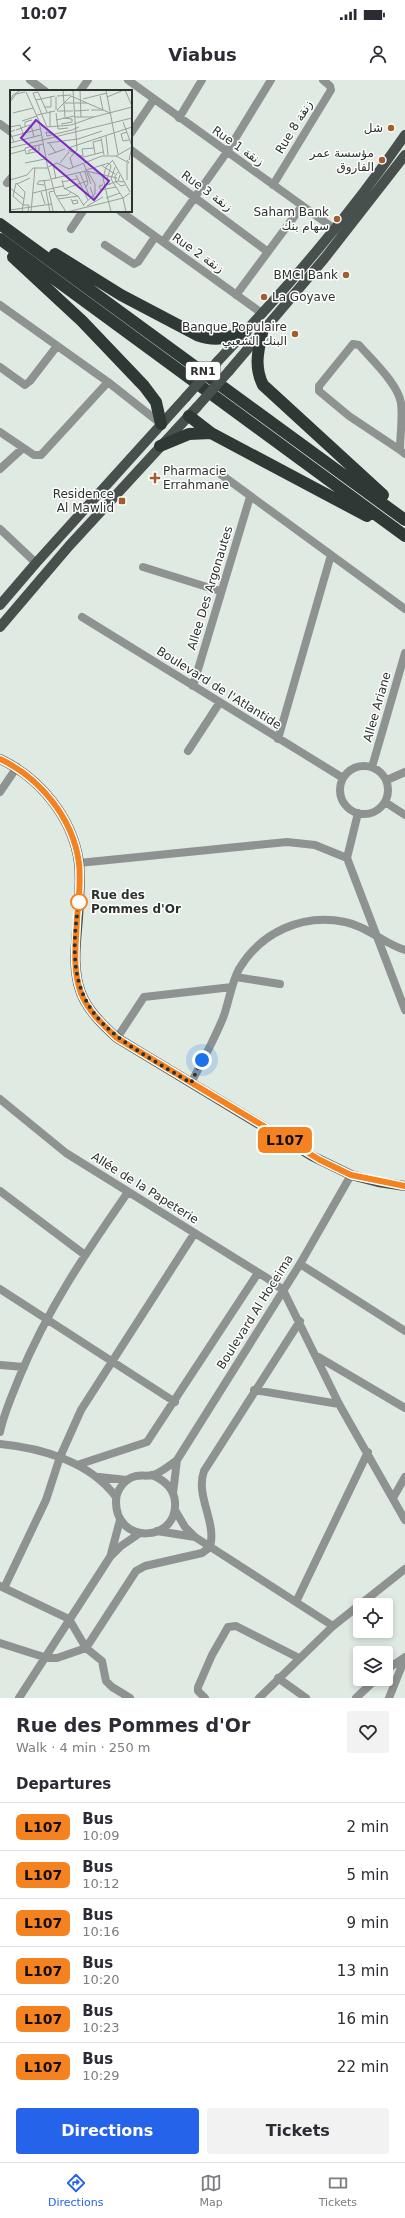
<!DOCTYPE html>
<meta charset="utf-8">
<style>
body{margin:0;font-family:"DejaVu Sans",Vazirmatn,sans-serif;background:#f2f2f3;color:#2b2b33;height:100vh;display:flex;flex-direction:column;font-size:15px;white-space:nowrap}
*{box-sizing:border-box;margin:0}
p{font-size:13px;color:#7c7c81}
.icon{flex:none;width:22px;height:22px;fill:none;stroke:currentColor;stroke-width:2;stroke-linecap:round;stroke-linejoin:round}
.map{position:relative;height:1618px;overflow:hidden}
.side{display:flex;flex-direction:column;background:#fff;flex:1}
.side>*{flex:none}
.badge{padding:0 8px;border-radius:6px;font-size:14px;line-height:26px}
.controls{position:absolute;left:353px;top:1518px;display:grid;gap:8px}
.controls a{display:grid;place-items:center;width:40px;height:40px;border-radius:4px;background:#fff;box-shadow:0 2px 6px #0003;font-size:20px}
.you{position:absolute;width:20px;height:20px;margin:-10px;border:3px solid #fff;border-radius:50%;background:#1a73e8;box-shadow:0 0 0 6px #1a73e833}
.map>.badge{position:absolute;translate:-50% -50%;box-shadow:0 0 0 2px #fff}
h2{padding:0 16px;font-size:15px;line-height:36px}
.round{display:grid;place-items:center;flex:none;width:42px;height:42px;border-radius:4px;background:#f2f2f3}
.overview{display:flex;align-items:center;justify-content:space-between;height:68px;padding:0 16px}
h1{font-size:19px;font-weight:700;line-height:30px}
.action{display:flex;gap:8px;margin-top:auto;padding:8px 16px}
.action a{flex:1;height:46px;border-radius:4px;background:#2563eb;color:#fff;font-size:16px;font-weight:700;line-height:46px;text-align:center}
.action a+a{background:#f2f2f3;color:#2b2b33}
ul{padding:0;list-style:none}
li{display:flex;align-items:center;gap:12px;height:48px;padding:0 16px;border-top:1px solid #e1e1e2}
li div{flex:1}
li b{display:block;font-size:15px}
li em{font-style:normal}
li .badge{min-width:44px;font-weight:700;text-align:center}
.status{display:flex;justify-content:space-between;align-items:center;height:28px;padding:0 20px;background:#fff;direction:ltr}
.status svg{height:11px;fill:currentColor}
header{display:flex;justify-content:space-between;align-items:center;height:52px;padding:0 16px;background:#fff;font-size:18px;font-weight:700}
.dock{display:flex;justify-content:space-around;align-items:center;height:56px;border-top:1px solid #e1e1e2;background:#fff;font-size:11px;color:#7c7c81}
.dock a{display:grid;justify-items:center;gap:2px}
.dock .active{color:#2563eb}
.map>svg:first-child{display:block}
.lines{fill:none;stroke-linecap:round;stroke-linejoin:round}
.minor{stroke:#8e9392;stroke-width:8}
.major{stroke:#47504d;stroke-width:10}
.highway{stroke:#2e3936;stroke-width:12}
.major-bridge{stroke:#47504d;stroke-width:10}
.line-casing{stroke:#fff;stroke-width:9}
.line{stroke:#f58220;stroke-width:6}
.walk{stroke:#2e322f;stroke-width:4;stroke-dasharray:0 7.2}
.poi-dot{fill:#a25e2e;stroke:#fff;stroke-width:1.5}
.stop-dot{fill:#fff;stroke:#f58220;stroke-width:2}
.labels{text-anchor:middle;stroke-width:3;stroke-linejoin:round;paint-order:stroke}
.shield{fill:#fff;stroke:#6d706d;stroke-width:1}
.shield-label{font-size:11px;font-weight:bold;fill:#2e322f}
.street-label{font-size:12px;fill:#2e322f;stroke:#fff}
.poi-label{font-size:12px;fill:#2e322f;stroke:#fff;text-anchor:end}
.stop-label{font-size:12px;font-weight:bold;fill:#2e322f;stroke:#fff;text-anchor:start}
.inset-road{fill:none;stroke:#98a09a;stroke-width:1}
.view{fill:#7b2cbf;fill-opacity:0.15;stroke:#7b2cbf;stroke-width:2}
.inset-edge{fill:none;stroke:#2e322f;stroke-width:2}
</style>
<div class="status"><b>10:07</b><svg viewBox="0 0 49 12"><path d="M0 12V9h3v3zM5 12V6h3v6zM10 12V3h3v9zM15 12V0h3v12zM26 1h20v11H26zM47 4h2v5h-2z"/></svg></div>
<header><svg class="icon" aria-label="back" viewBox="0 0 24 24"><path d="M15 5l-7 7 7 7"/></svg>Viabus<svg class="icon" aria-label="person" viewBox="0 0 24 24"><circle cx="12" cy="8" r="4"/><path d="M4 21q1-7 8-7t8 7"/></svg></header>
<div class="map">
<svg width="405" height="1618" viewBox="0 0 405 1618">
<rect width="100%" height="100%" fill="#dfeae2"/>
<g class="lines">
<path class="minor" d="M30 0 45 11
M128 0 336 150
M80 11 88 0
M179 38 202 0
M0 44 11 52
M131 53 154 19
M131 70 268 172
M7 103 11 98
M273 105 331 10 330 6 323 0
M120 131 263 234
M71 149 83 131
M163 162 227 72 271 0
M105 165 134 184 138 182 155 157
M236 215 302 126
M0 225 108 302 160 343
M0 287 25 305 30 301 57 266
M0 352 34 375H41L108 302
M400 370C400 355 403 338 401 323 398 304 372 280 359 265L353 264 319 306V311L349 336 400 370 405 374
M0 389 23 368
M219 393 405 529
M0 449 36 483
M143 487 220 511
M82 537 343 698
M193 606 250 417
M278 659 331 475
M188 671 220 622
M340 710a24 24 0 1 1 48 0a24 24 0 1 1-48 0Z
M372 687 405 573
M387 700 405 692
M0 712 17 687
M385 722 405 735
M358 733 347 778 405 930
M79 783 287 762 315 765 347 778
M236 897 280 904
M117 958 144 917 232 907
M191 1003C202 982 214 960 223 938 229 922 231 904 239 889 261 852 303 833 345 842 367 846 384 864 405 870
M0 1019 66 1073 267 1198 283 1210 339 1324 405 1440
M0 1111 85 1175
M300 1184 405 1251
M0 1209 175 1322
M315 1275 405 1328
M0 1285 24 1287
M254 1310 339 1324
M0 1352C4 1333 12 1316 19 1298 48 1228 85 1174 128 1112
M0 1364C42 1368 90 1382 116 1417
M77 1385 147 1362 258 1193
M152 1395C164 1400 174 1408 175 1422 178 1463 115 1465 116 1421 116 1413 121 1405 127 1400 136 1393 144 1397 153 1395 162 1392 170 1385 177 1380
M99 1397 127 1400
M173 1413 177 1380 300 1184 351 1095
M393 1418 405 1397
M175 1430 185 1447 195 1457 333 1546
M157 1451 195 1457
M111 1474 120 1440
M0 1506 69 1539 86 1568 102 1581 106 1601 112 1607 130 1618
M4 1508 46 1420 60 1377 81 1330 194 1154
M296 1522 368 1372
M0 1563 47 1578H57L86 1568 136 1491 145 1486 202 1473 210 1467C217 1442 195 1416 204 1391L300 1241
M386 1590 405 1577
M278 1598 306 1618
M19 1618 110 1477 121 1466 140 1453
M205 1618 198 1611V1607L212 1575 228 1547 236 1546 299 1578
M259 1618 333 1546 405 1489
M356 1618 376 1599
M389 1618 405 1578"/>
<path class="major" d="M217 282C286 209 348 138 405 55
M229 291 324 179 405 75
M0 525 36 483 186 317
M0 547 69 466 197 327
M0 679C40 698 73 738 79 783 81 801 79 820 78 838 76 863 72 889 81 913 88 931 103 945 117 958L312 1076 351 1095 378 1102 405 1106"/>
<path class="highway" d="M0 144 405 440
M0 159 405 456
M55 174 121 215 197 255C216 262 228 258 246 251
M13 177 82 241 144 306 156 322 161 344
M262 253C258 271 254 287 263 305L383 415
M189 336 211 353
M160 366 189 354 211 353 367 436"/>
<path class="major-bridge" d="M186 317 217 282
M197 327 229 291"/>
</g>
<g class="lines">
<defs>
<path id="line" d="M0 679C40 698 73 738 79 783 81 801 79 820 77 838 76 863 72 889 81 913 88 931 103 945 117 958L320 1080 351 1095 405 1106"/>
</defs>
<use href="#line" class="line-casing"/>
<use href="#line" class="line"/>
<path class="walk" d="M79 822C60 935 105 951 191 1003L202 980"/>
</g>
<g class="poi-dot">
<circle cx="391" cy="48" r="4"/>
<circle cx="382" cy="80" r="4"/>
<circle cx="337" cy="139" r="4"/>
<circle cx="346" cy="195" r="4"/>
<circle cx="264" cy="217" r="4"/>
<circle cx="295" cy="254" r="4"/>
<path d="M153 392h4v4h4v4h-4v4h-4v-4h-4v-4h4z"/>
<rect x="118" y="417" width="8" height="8" rx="2"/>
</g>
<circle class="stop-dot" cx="79" cy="822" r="8"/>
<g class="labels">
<rect class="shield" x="186" y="282" width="34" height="18" rx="3"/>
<g class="shield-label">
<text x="203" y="295">RN1</text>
</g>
<g class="street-label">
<text transform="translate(294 47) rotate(-59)" y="4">Rue 8 زنقة</text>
<text transform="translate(238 66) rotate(35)" y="4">Rue 1 زنقة</text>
<text transform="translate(207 111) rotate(36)" y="4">Rue 3 زنقة</text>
<text transform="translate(198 173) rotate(35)" y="4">Rue 2 زنقة</text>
<text transform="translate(210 508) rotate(-73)" y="4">Allee Des Argonautes</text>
<text transform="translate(219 608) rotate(32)" y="4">Boulevard de l'Atlantide</text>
<text transform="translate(377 627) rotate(-74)" y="4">Allee Ariane</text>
<text transform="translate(145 1108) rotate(32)" y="4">Allée de la Papeterie</text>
<text transform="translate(255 1232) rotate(-58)" y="4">Boulevard Al Hoceima</text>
</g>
<g class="poi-label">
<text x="383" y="52">شل</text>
<text x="374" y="77">مؤسسة عمر<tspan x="374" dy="14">الفاروق</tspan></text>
<text x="329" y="136">Saham Bank<tspan x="329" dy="14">سهام بنك</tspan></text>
<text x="338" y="199">BMCI Bank</text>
<text x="272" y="221" text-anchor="start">La Goyave</text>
<text x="287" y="251">Banque Populaire<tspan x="287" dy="14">البنك الشعبي</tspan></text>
<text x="163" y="395" text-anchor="start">Pharmacie<tspan x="163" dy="14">Errahmane</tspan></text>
<text x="114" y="418">Residence<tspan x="114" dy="14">Al Mawlid</tspan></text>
</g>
<g class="stop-label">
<text x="91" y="819">Rue des<tspan x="91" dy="14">Pommes d'Or</tspan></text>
</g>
</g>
<g transform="translate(10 10)">
<rect width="122" height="122" fill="#dfeae2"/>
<path class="inset-road" d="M53 0 55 27M63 0 67 60 60 68 63 78M70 0 71 27M96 0 108 64M115 0 122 16M16 2 29 31 38 79M47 6 61 5M61 6 100 23M46 7V20M97 7 114 0M73 9 97 3M26 10 45 6M0 11 3 5 11 0M0 12 6 4 15 2M55 13H77M35 17H41V6M47 20 61 6M81 20H93L90 6M47 21H63M65 21 79 20M37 22 28 2 23 3 37 37 61 35 84 27M3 23 23 18M46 23 48 39 58 38M27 25 45 21M64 27H84L122 17M46 30 64 26M12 31 27 26M113 32 122 56 119 70M51 34 62 32V29L53 28M21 35 24 47M40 36V21M0 37 10 35 13 43M15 37V32L22 30M6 40 20 35M117 42 111 44 113 51 119 50M43 44 36 42 37 46 62 40 69 37M96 46 98 65M0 47 30 39M91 48 94 65M4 52 0 42 5 40M0 53 31 45M37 53 68 49 92 41M39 53 46 63M29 55V61L16 64 15 58 29 55 33 54M0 58 122 28M58 58 122 37M58 60 74 67 93 62M19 63V60L26 59 25 56M0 64 15 60M85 64 83 52 91 50M38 65 55 59M73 66 72 59 84 58M106 66 119 73 117 70M103 71 120 102M15 73 35 69M50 73 59 62M43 74 46 89M74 74 81 94M91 75 105 84M38 77 47 73 59 79 92 66H106L122 57M105 77 101 89 113 108 116 122M38 78 45 104 56 122M76 80 99 73 101 76 97 90 100 95M75 82 78 93 76 97M108 82 105 86 106 92 111 96 115 95M70 83 79 105M66 85 78 110M110 85 108 91 114 92M41 89 76 81 107 88M0 90 17 85 23 78H37M34 90 40 122M52 90 54 98 68 106 74 116M117 90V73M52 92 67 89M6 93 3 106 13 115H19L18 122M6 93 15 102 12 122M7 94 20 88M34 95 27 94 29 91 40 90M93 95 89 96 91 100 106 97M94 96 108 91M80 97 85 110M0 98 14 109M54 99 77 91M31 102 35 114M23 103 53 96M46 106 58 105 61 102M96 108 110 103M48 109 68 106M61 109 62 111 63 114 68 113 67 110 62 111M73 115 85 104V94L78 82M77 116 93 107M0 120 42 114M21 122 25 78M41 122 43 121 39 102 44 101M57 122 113 108 120 103M101 122 93 88 96 77 103 70"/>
<path class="view" d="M26 30 99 91 84 110 11 48Z"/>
<rect width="122" height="122" class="inset-edge"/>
</g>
</svg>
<div class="controls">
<a><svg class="icon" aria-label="locate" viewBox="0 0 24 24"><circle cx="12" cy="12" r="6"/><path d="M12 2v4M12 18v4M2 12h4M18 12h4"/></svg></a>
<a><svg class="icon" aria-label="layers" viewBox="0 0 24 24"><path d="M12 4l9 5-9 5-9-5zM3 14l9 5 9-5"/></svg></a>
</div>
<div class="you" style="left:202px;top:980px"></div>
<b class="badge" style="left:285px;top:1060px;background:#f58220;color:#111">L107</b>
</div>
<section class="side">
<div class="overview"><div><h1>Rue des Pommes d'Or</h1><p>Walk · 4 min · 250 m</p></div><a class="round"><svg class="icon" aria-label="heart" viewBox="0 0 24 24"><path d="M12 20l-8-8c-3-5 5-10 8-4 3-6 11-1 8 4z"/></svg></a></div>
<h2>Departures</h2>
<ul>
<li><span class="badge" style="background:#f58220;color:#111">L107</span><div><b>Bus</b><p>10:09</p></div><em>2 min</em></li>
<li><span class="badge" style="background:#f58220;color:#111">L107</span><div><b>Bus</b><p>10:12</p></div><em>5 min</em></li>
<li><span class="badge" style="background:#f58220;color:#111">L107</span><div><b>Bus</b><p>10:16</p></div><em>9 min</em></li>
<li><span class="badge" style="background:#f58220;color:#111">L107</span><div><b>Bus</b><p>10:20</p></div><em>13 min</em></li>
<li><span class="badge" style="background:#f58220;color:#111">L107</span><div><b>Bus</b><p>10:23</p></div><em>16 min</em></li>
<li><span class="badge" style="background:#f58220;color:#111">L107</span><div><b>Bus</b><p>10:29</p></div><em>22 min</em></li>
</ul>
<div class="action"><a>Directions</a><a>Tickets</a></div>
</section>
<nav class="dock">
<a class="active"><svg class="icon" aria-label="directions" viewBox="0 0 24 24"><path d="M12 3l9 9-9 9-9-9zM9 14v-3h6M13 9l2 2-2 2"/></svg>Directions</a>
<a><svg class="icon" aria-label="map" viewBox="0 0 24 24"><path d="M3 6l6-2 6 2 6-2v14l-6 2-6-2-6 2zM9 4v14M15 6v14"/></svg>Map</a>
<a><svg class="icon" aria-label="tickets" viewBox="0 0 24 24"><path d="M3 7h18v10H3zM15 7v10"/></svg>Tickets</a>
</nav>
